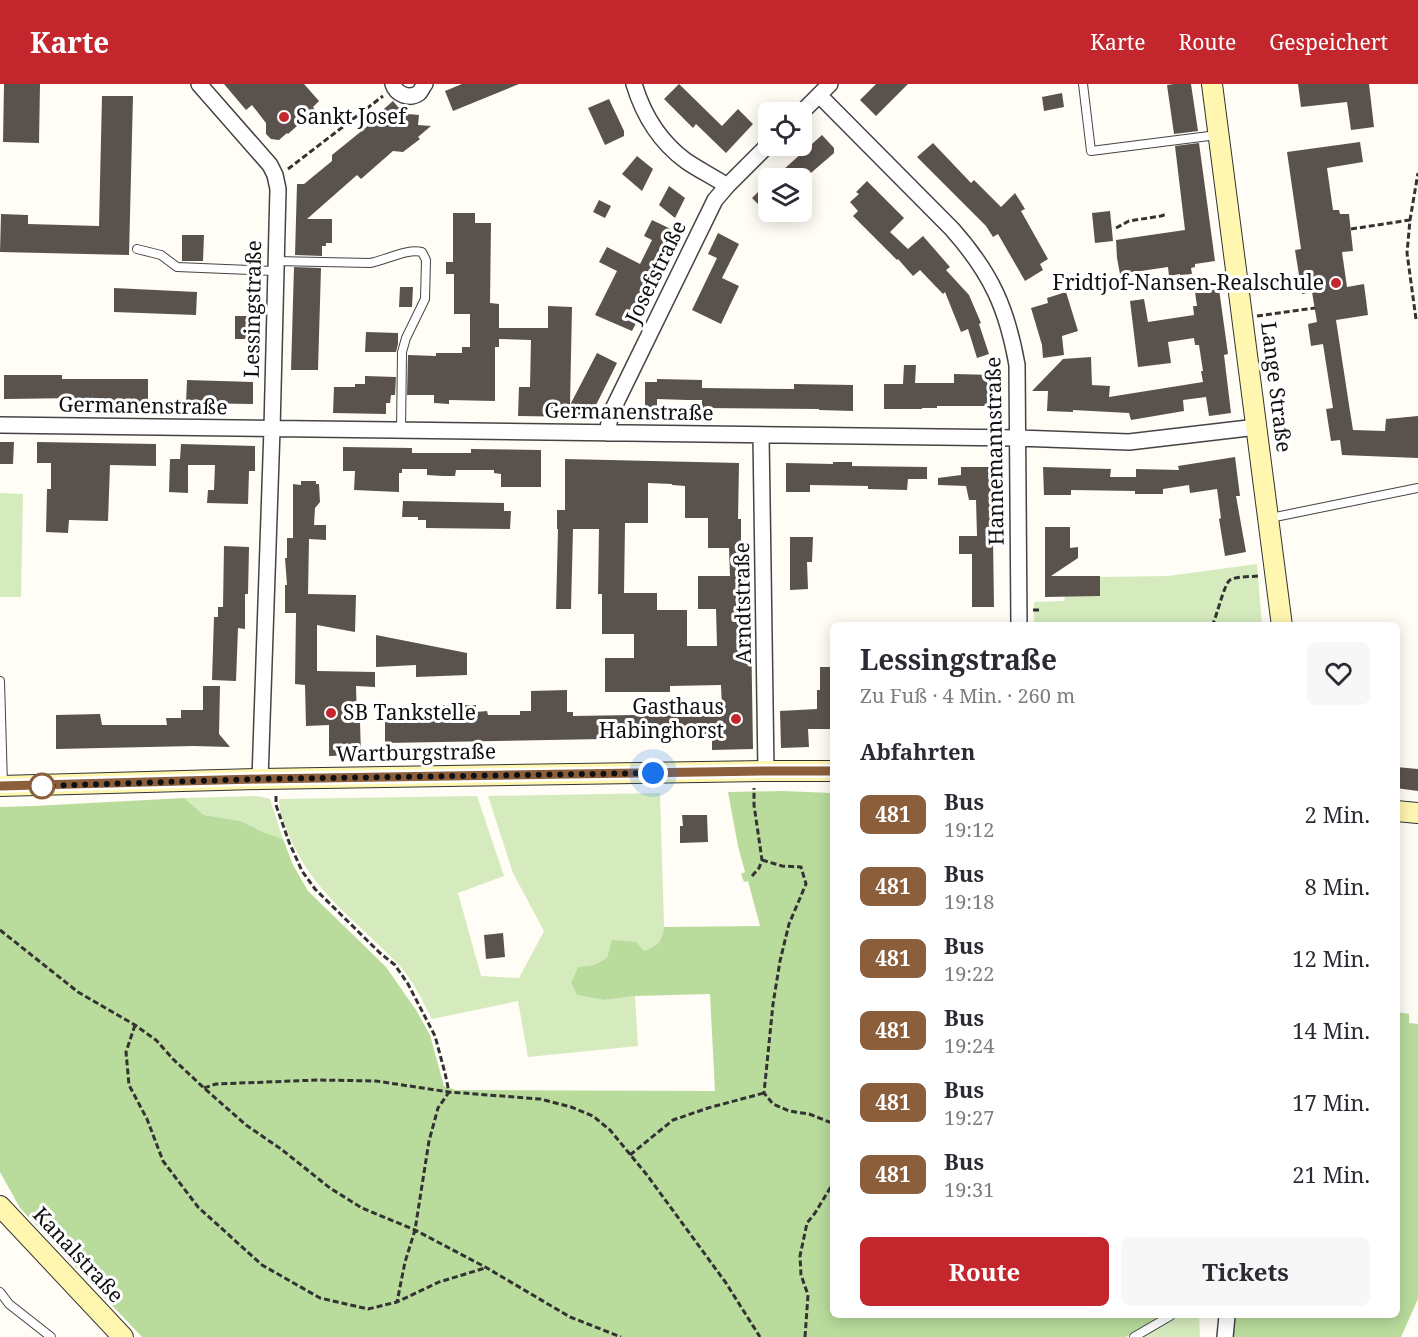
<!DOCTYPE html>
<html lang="de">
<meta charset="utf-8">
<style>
body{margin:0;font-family:"Noto Serif",serif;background:#f7f7f7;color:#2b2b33;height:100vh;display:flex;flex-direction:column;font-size:22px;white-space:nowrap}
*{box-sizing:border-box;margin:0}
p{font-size:20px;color:#7c7c81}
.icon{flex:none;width:33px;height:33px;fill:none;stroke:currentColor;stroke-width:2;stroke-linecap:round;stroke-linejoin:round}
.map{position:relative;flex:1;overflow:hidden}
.drawer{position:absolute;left:830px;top:538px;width:570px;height:696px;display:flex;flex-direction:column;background:#fff;border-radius:9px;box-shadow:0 3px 15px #0003}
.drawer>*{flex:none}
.badge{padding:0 12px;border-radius:9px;font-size:21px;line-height:39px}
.fabs{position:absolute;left:758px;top:18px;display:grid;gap:12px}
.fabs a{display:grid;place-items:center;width:54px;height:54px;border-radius:9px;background:#fff;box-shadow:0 3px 15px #0003;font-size:30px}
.you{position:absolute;width:30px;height:30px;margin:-15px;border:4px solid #fff;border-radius:50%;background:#1a73e8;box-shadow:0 0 0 9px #1a73e833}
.map>.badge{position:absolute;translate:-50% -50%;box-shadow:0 0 0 3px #fff}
h2{padding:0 30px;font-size:22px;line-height:54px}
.round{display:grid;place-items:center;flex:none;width:63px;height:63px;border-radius:9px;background:#f7f7f7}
.head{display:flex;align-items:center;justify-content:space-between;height:102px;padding:0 30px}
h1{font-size:28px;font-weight:700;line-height:45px}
.primary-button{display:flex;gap:12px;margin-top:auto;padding:12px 30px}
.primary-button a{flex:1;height:69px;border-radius:9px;background:#c4262e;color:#fff;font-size:24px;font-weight:700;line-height:69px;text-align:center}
.primary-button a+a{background:#f7f7f7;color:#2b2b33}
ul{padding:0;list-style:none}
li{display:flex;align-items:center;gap:18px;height:72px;padding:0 30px}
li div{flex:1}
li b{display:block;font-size:22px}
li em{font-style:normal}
li .badge{min-width:66px;font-weight:700;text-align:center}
header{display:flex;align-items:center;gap:36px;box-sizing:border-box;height:84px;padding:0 30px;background:#c4262e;color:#fff}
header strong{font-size:28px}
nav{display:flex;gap:33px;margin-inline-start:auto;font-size:21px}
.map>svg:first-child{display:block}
.green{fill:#d5ebbd}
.forest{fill:#b9dc9c}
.building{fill:#5a524d;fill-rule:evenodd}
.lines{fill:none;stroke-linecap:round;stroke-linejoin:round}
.lane-casing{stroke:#444;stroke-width:10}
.street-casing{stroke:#444;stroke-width:18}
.secondary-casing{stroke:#333;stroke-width:22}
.path{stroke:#333;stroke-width:3;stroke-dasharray:6 3;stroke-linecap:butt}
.lane{stroke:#fff;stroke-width:8}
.street{stroke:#fff;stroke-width:15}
.secondary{stroke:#fff6b0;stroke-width:20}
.line-casing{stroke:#fff;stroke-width:14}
.line{stroke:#8b5e3c;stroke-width:9}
.walk{stroke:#111;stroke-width:6;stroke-dasharray:0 10.8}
.poi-dot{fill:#c4262e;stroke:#fff;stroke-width:2}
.stop-dot{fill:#fff;stroke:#8b5e3c;stroke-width:3}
.labels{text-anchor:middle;stroke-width:6;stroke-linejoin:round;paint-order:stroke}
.poi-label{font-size:21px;fill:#111;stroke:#fff;text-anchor:start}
.street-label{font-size:21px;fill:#111;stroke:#fff}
</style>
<header>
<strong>Karte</strong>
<nav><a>Karte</a><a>Route</a><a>Gespeichert</a></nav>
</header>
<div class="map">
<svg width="1418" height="1253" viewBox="0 0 1418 1253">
<rect width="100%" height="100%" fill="#fffdf5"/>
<path class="green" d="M0 409 23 410 21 513H0Z
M1257 480 1262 541H1034V518L1064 517 1065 512H1100V493L1168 492Z
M660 709 664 843 662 853 657 862 644 867 607 874 593 881 578 883 571 899 577 911 604 916 635 912 638 962 528 973 518 917 432 935C422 916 413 896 398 880 357 837 312 808 289 751 284 739 279 728 279 715L477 712 504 792 458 809 481 892 519 894 544 847 513 789 488 712Z
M258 712 270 715 283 755 263 748 241 737 204 731 184 714Z
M1177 1232H1199L1200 1253H1140Z"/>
<path class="forest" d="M783 707 832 709V1232H1162L1126 1253H142L20 1124 0 1088V723L34 722 184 714 204 731 241 737 263 748 283 755 293 781 308 807 386 883 416 926 430 951 444 1002 455 1006 715 1007 710 910 635 912 604 916 577 911 571 899 578 883 593 881 607 874 612 856 636 858 644 867C659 861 661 859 664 843L760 842 748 797 744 798 741 790 745 788 738 762 728 708Z
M1397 928 1409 930V939L1418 940V1215L1401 1253H1232L1234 1232H1396Z"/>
<path class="building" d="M4 0H40L39 59 3 58Z
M224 0H304L319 17 313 23 315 26 288 50 287 49 279 56 271 55 266 50V39L252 21 246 26Z
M462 0H519L453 27 445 7Z
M679 0 722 42 738 25 753 40 726 69 696 40 693 44 664 15Z
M876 0H908L876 32 860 16Z
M1174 0H1191L1198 47 1174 50 1167 1Z
M1298 0H1369L1374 43 1351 46 1347 18 1301 23Z
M1062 9 1064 23 1044 27 1042 13Z
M102 12H133L129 171 0 168 1 130 28 131V140L99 142Z
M609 15 624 47V52L605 61 588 24Z
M393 17 398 23H409L408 30 419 31 418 41 431 42 418 53 420 55 403 68 393 67 361 95 357 91 307 135H332V159H326V162H322V172L295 171 297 100H304L332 77V71L369 41 368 39Z
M822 51 834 64V69L826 76 805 94H774Z
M1360 58 1363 78 1327 84 1333 126H1339L1340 130H1349L1353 167 1342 168 1347 203 1364 200 1368 231 1336 236 1349 321 1353 346 1385 347 1386 335 1418 332V374L1342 371 1340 356 1331 357 1326 325 1333 324 1323 260 1311 262 1308 240 1317 238 1312 208 1302 210 1295 166 1301 165 1287 68Z
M933 59 971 99 974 96 1001 123 1015 109 1025 125 1021 127 1048 175 1040 180 1043 186 1025 197 998 150 993 153 986 142 917 73Z
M1199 59 1215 177 1195 180V183L1191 184 1192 190 1180 191V190L1169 192 1168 183 1120 190 1117 174 1116 156 1185 146 1175 62Z
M637 72 653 85 642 107 622 90Z
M867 97 904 134 890 148 908 165 923 152 950 183 946 186 969 211 981 239 979 240 989 270 977 274 968 245 961 248 945 208 943 210 920 186 913 192 898 175 897 176 853 132 858 127 850 118 859 110 856 108Z
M768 98V130L752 114Z
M669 102 685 114 675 134 659 121Z
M599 116 611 122 605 134 593 128Z
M1110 127 1113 157 1095 159 1092 129Z
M453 129H475V139H491L490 219 499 220V244H548V222L572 223 570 321 597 269 617 279 592 329 586 333 518 332 519 303H530L531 256 499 255V263H495V317L449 316V320L434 319V311H407L408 271 436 272V269H462V263H470V230H454V190H446V178H453Z
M652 136 675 147 662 175 667 178 632 247 595 231 617 187 599 178 607 163 640 180 652 156 644 152Z
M718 149 739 160 722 194 739 202 721 240 692 226 717 174 708 170Z
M182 151H204L203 177H182Z
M294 183 321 184 318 286H291Z
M400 203H413L412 223H399Z
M114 204 197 208 196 231 114 228Z
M1219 205 1228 270 1224 271 1231 329 1209 332 1206 313 1183 316 1184 327 1131 336 1129 329 1073 326V328L1047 327 1048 307H1032L1063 275 1091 273 1092 301 1110 302 1109 313 1203 298 1201 287H1203L1199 261H1195L1194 254 1168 258 1171 279 1138 283 1130 217 1144 215 1148 238 1194 231 1193 222H1197L1195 208Z
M1066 208 1078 247 1062 252 1064 271 1043 274 1042 261 1031 224 1048 219 1047 214Z
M235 232H250V235H257V255H235Z
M366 248 398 249V260L396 268H365Z
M904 281H916L915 299H954V290L993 291V304H991V322H937V324H922V325H884V300H903Z
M4 291H62V295H148V318H80V314L4 315Z
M365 292 396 293 395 311H391L390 319H386V330L333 329 334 303H355V300H365Z
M657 295 702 296V304L794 305V300L853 301V327L819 326V325L702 324V316H687L657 315V323H645V298H657Z
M187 296 253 298V320L186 319Z
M0 358H14L13 380H0Z
M37 358 156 360V382L110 381 108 437 69 436 68 449 46 448 47 405H51V379H37Z
M181 360 255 362V387H249L248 420 207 419 208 406H214L215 381H188V409L169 408 170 375H180Z
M343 363 412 364V369H471V365L541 366V403H501V390L494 389V386H456L455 392H443L427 391V385H402V389H399V408L354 406 355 387H343Z
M1235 373 1240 412H1236L1246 468 1225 472 1219 435 1221 434 1217 405 1190 409 1189 401 1163 405V410H1135V407L1071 406V411H1044L1043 383 1111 385 1110 393H1136V385L1179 386 1178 382Z
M565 375 739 379 738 435H741V482H750L753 665 712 666V653L385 659V629H408V631L443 630V621H476V628L487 627 488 631H520V627H531V607L567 606V628H573V632L697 630V627L722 625 721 601 670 602V608H605V574H634V550H602V510H598L599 445H573L571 525H556L558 445H557V426H565ZM648 399 672 400V401L685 402V434H708V464H729L730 492H698V525H716L717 562H687V526H657V509H624L625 439H648Z
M833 378H852V382L927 383V395H908L907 406 868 405V402L810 401V408H786V379L833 380Z
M961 383H992L994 523H972V470H959V452H977L976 416H969L966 402 938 401V394L961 391Z
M301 397H316V400H319L320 418 315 424 314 441H326V456L309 455 308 510 356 511 355 548 317 541V587L375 588V603L356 602 357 638H360L361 671 329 672V641L306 642 305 601 295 600 296 529H285V501H287L285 474H287V454H293V400L301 401Z
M403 417 504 419V427H511L510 445 426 444V436H418V433H402Z
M1045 443H1070V464L1078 463V474L1051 492H1100V512L1045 513Z
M790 453H813L812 478H807L808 505 790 506Z
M224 462 249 463 248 510H245V545L238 544 236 597 212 596 214 533H218V523H223Z
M376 551 467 569V591L416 593V581L376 583Z
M820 583H832V645H808L809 663 781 664 780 627 817 625V606H820Z
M203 602H220L219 650 230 663 194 662 56 665V631L100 630 102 641H167L166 634H181V626H203Z
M1396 683 1418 685V707L1396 704Z
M682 731H707L708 758 680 759V742H683Z
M503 849 505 873 486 875 484 851Z"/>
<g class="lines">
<defs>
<path id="lane" d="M1083 0 1091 67 1217 51
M137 165 161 171 177 183 275 187
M275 177 370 179C386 176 408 164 422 168L426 176 425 215 406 254 402 268 401 347
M1270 434 1418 404
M0 597 3 701
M0 1208 9 1220 51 1253
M1134 1253 1170 1232"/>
<path id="street" d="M199 0 270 81 275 91 278 105 272 345 260 695
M393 0C396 10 409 16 419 9 421 7 423 2 425 0
M634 0C643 30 660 58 686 77 699 86 714 93 727 102
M819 11 952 145C991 189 1007 224 1017 281L1019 542
M801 29 830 0
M0 341 1018 354 1129 358 1257 343
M607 349 611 329 715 116 727 102 768 61
M761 351 766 687
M1225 1253 1227 1232"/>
<path id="secondary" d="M1212 0 1282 542
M0 702 260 695 766 687H832
M1396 727 1418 729
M0 1122 123 1253"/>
</defs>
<use href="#lane" class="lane-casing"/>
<use href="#street" class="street-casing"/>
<use href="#secondary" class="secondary-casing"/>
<path class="path" d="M288 85 383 12
M1116 144 1129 137 1161 132 1167 130
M1351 145 1410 136
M1257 232 1315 224
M1416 235 1407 169 1410 136 1418 89
M1033 526H1040
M1212 542C1217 532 1224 500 1230 496 1237 492 1250 493 1259 492
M276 712V721L289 758 302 787 315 805 380 869 395 881 408 900 435 952 445 989 449 1008 438 1024 429 1057 415 1146 405 1178 397 1218
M762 776 782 782 801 783 806 800 789 840 780 877 773 920 764 1009 773 1020 789 1027 809 1030 832 1039
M752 792 759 784 762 776 754 721V704
M0 846 78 908 135 941 156 956 173 975 204 1004 246 1041 281 1065 330 1104 362 1124 415 1146 487 1184 570 1233 621 1253
M135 941 126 968 129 1001 147 1035 163 1077 198 1123 262 1181 320 1214 368 1225 397 1218 439 1198 485 1184
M204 1004 216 1000 318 996 376 997 449 1008 540 1015 571 1023 593 1032 610 1046 647 1091 726 1199 760 1253
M630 1071 673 1036 708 1024 764 1009
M805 1253 808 1211 801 1191 800 1172 807 1139 815 1129 832 1101"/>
<use href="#lane" class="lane"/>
<use href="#street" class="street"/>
<use href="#secondary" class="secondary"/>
</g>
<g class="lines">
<defs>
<path id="line" d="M0 702 260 695 766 687H832"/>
</defs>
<use href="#line" class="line-casing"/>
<use href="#line" class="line"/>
<path class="walk" d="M42 702 260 695 653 689"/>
</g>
<g class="poi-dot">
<circle cx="284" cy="33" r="6"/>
<circle cx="1336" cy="199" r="6"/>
<circle cx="331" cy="629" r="6"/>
<circle cx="736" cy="635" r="6"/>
</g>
<circle class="stop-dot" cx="42" cy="702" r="12"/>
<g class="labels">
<g class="poi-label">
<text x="296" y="40">Sankt Josef</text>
<text x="1324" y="206" text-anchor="end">Fridtjof-Nansen-Realschule</text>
<text x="724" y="630" text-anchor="end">Gasthaus<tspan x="724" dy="24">Habinghorst</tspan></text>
<text x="343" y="636">SB Tankstelle</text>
</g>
<g class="street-label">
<text transform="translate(656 188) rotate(-64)" y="7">Josefstraße</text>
<text transform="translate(253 225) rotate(-89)" y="7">Lessingstraße</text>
<text transform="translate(1276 303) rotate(83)" y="7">Lange Straße</text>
<text transform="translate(143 322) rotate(1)" y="7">Germanenstraße</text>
<text transform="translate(629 328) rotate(1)" y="7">Germanenstraße</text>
<text transform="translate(995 367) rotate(-91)" y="7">Hannemannstraße</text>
<text transform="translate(743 519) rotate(-91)" y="7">Arndtstraße</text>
<text transform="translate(416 669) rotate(-1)" y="7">Wartburgstraße</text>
<text transform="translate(78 1171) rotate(47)" y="7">Kanalstraße</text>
</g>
</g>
</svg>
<div class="fabs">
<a><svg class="icon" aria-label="locate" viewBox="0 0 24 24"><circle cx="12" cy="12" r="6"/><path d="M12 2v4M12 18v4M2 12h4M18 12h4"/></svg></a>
<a><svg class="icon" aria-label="layers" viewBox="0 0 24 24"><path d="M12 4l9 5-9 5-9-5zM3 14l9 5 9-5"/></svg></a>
</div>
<div class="you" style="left:653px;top:689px"></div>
<section class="drawer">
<div class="head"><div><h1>Lessingstraße</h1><p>Zu Fuß · 4 Min. · 260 m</p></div><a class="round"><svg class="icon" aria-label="heart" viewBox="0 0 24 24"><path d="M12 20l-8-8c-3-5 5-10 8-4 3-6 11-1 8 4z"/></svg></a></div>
<h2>Abfahrten</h2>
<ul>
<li><span class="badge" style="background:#8b5e3c;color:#fff">481</span><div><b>Bus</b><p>19:12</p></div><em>2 Min.</em></li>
<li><span class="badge" style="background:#8b5e3c;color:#fff">481</span><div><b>Bus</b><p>19:18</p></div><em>8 Min.</em></li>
<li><span class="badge" style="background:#8b5e3c;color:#fff">481</span><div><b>Bus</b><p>19:22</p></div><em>12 Min.</em></li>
<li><span class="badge" style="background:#8b5e3c;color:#fff">481</span><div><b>Bus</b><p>19:24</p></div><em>14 Min.</em></li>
<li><span class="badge" style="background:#8b5e3c;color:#fff">481</span><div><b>Bus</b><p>19:27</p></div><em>17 Min.</em></li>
<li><span class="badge" style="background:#8b5e3c;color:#fff">481</span><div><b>Bus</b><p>19:31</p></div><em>21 Min.</em></li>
</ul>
<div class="primary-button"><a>Route</a><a>Tickets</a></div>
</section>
</div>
